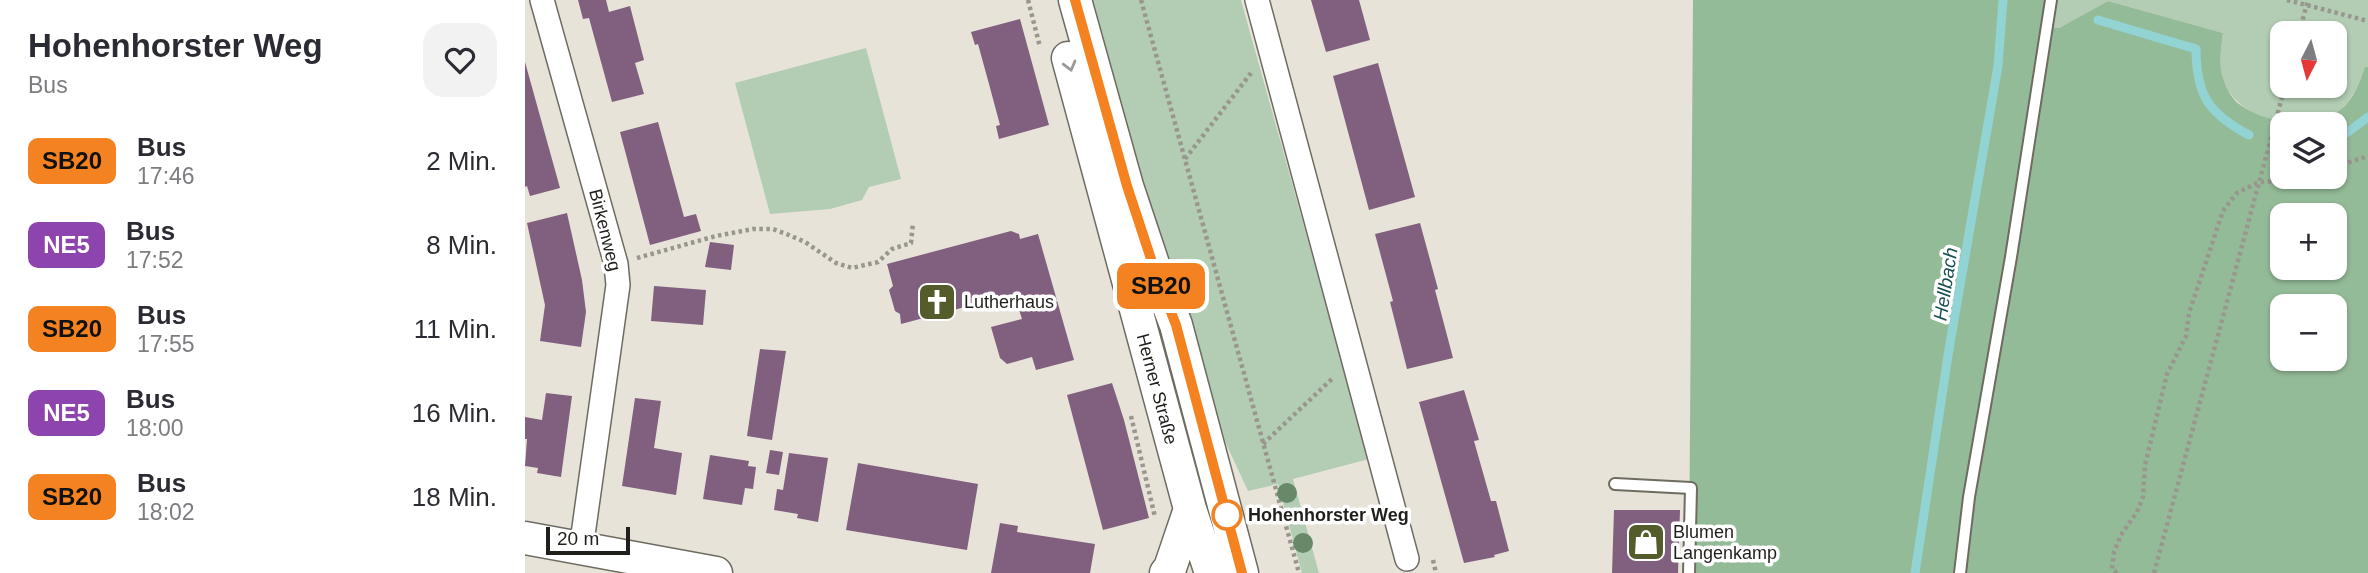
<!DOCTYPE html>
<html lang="de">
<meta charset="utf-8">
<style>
body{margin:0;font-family:Arial,sans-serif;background:#f2f2f3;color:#2b2b33;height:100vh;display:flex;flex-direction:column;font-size:26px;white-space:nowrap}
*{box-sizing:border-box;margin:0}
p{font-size:23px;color:#7c7c81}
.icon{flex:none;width:38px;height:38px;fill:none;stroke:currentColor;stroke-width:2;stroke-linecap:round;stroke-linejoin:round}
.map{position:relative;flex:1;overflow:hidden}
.sheet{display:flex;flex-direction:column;background:#fff;width:525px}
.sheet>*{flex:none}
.badge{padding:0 14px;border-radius:10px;font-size:24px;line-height:46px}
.needle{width:46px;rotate:186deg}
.buttons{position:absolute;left:1745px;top:21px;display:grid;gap:14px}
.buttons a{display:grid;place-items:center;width:77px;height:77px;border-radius:14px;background:#fff;box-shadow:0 2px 5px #0004;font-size:35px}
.scale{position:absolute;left:21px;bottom:18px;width:84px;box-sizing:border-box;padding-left:7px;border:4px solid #201f1b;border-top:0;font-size:19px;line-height:24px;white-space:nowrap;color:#201f1b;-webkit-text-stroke:5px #fff;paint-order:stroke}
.map>.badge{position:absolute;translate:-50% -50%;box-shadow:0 0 0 4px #fff}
.round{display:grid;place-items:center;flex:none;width:74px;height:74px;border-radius:21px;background:#f2f2f3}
.headline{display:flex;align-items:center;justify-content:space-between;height:119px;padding:0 28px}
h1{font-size:33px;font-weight:800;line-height:52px}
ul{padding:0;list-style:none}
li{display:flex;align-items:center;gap:21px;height:84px;padding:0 28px}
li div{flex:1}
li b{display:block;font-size:26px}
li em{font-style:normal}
li .badge{min-width:77px;font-weight:700;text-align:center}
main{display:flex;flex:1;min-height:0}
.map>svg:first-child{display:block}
.green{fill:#b2cdb4;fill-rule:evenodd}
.forest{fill:#94bb98;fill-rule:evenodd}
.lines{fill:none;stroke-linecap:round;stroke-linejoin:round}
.stream{stroke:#92d3d4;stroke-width:9}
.building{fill:#815f7f}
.service-casing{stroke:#6e6b61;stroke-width:14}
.minor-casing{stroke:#6e6b61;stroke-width:26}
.secondary-casing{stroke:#6e6b61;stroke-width:35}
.path{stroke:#99968e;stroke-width:4.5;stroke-dasharray:3.5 3.5;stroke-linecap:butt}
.service{stroke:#fff;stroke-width:10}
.minor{stroke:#fff;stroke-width:23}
.secondary{stroke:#fff;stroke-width:32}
.tree{fill:#68886a}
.oneway{stroke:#9b9a98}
.line-casing{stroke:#fff;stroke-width:16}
.line{stroke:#f58220;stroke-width:10}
.stop-dot{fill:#fff;stroke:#f58220;stroke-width:3.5}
.labels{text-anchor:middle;stroke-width:7;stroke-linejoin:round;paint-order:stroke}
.street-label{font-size:18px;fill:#201f1b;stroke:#fff}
.poi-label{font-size:18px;fill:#201f1b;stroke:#fff;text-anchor:start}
.stop-label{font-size:18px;font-weight:bold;fill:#201f1b;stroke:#fff;text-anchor:start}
.water-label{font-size:19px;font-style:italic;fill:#195152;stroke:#fff}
</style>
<main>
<section class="sheet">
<div class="headline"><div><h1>Hohenhorster Weg</h1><p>Bus</p></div><a class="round"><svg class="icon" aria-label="heart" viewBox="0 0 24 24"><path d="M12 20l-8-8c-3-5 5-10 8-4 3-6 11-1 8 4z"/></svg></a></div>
<ul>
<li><span class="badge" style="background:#f58220;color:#111">SB20</span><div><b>Bus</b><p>17:46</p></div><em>2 Min.</em></li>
<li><span class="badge" style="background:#8e44ad;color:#fff">NE5</span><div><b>Bus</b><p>17:52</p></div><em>8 Min.</em></li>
<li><span class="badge" style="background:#f58220;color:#111">SB20</span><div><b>Bus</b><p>17:55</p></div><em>11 Min.</em></li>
<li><span class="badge" style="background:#8e44ad;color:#fff">NE5</span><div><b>Bus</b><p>18:00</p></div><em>16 Min.</em></li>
<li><span class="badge" style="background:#f58220;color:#111">SB20</span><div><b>Bus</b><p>18:02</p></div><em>18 Min.</em></li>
</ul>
</section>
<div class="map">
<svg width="1843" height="573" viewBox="0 0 1843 573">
<rect width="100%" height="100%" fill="#e7e3d8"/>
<path class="green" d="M565 0H716L844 459 768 479 794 573H777L753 484 723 491 691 422 628 226Z
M1530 0H1843V67H1840C1834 83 1827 102 1812 112 1778 134 1714 121 1699 82 1693 66 1696 49 1698 33L1583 1 1534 28 1525 27ZM1757 33H1810V86H1757Z
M341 48 376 179 344 187 337 200 305 209 245 214 210 83Z"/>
<path class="forest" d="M1168 0H1530L1525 27 1534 28 1583 1 1698 33C1696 49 1693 66 1699 81 1701 88 1708 100 1714 104 1740 123 1784 130 1812 112 1828 102 1834 83 1840 67H1843V573H1164ZM1757 124H1810V177H1757ZM1757 215H1810V268H1757ZM1757 306H1810V359H1757Z"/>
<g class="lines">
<path class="stream" d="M1573 20 1671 49C1671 95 1684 114 1724 135
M1810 138 1823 132 1843 117
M1390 573 1424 349 1473 66 1478 0"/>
</g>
<path class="building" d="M53 0H81L84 12 105 6 119 60 110 63 119 94 87 102 64 18 58 19Z
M786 0H834L845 40 801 52Z
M495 19 524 125 474 139 471 126 475 125 464 84 453 44 450 45 446 32Z
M0 62 35 188 5 196 2 186 0 187Z
M853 63 890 197 844 210 808 76Z
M133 122 159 217 171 214 176 231 125 245 95 132Z
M42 213 57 280 61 312 56 347 15 341 20 305 2 223Z
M895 223 913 289 910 290 928 358 882 369 865 302 868 301 850 234Z
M486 231 494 234 495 239 513 234 549 360 511 370 507 357 482 364 475 358 466 327 497 319 489 294 376 324 375 314 370 311 364 290 368 286 362 264Z
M185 242 209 245 206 270 180 267Z
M129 286 181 290 178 325 126 321Z
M235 349 261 351 247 440 222 436Z
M587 383 599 420 624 518 578 530 542 395Z
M939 390 954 440 949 441 966 501H971L984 551 969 555 970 557 939 563 894 402Z
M21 393 47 396 36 477 12 473 13 468 0 466 2 439H0V417L17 420Z
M110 398 136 401 129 448 157 453 151 495 97 486Z
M245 450 258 452 254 475 241 473Z
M264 453 303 458 293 522 272 518 273 514 249 510 252 489 258 490Z
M185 455 224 461 223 466 231 467 228 489 220 488 217 505 178 499Z
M333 463 453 484 442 550 321 530Z
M1089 510H1155L1153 573H1087Z
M475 523 493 526 492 532 570 544 565 573H466Z"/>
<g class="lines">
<defs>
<path id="service" d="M1090 484 1166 488 1164 573
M1435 573 1444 497 1486 257 1526 0"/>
<path id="minor" d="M17 0 91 264 93 285 56 549
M732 0 882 559"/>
<path id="secondary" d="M550 0 602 186 630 270 651 325 717 573
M543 58 665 509 686 573
M0 538 191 573
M641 573 645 568 665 509"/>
</defs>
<use href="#service" class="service-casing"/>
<use href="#minor" class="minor-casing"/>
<use href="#secondary" class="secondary-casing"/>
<path class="path" d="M503 0 515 47
M616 0 774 573
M1762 0 1843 21
M1774 33 1783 0
M660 159 726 73
M1810 167 1843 156
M112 258 191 236 228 229H248L264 235 280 242 311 263 327 268 353 262 367 249 386 243 388 223
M606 416 630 517
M738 444 809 377
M908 560 911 573
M1592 573 1587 569 1589 552 1596 535 1612 512 1618 497 1620 465 1642 374 1661 336 1664 313 1698 211 1712 193 1734 182 1774 180 1783 177
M1629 573 1760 86"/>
<use href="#service" class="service"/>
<use href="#minor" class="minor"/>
<use href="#secondary" class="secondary"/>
</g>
<g class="tree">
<circle cx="762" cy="493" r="10"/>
<circle cx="778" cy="543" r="10"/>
</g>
<defs><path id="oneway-chevron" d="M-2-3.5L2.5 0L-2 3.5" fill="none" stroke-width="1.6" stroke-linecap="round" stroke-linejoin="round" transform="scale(1.75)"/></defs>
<use class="oneway" href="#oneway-chevron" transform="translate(545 66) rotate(75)"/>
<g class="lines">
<defs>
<path id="line" d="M550 0 602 186 630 271 651 325 717 573"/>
</defs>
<use href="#line" class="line-casing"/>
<use href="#line" class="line"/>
</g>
<defs>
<symbol id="church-square" viewBox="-11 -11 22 22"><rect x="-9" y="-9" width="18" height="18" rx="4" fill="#545c2b" stroke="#fff"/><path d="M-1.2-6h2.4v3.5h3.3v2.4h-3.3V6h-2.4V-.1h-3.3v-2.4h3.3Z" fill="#fff"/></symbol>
<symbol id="shop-square" viewBox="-11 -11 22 22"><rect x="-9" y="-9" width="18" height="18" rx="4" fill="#545c2b" stroke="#fff"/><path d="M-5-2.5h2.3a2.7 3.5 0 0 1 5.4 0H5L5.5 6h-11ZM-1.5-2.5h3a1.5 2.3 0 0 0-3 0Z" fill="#fff"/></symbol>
</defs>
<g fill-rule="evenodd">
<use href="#church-square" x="390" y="280" width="44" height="44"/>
<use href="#shop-square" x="1099" y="520" width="44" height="44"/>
</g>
<circle class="stop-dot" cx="702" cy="515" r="14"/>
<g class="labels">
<g class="street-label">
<text transform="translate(80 230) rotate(76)" y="6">Birkenweg</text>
<text transform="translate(632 389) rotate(75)" y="6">Herner Straße</text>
</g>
<g class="poi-label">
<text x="439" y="308">Lutherhaus</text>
<text x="1148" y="538">Blumen<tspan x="1148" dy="21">Langenkamp</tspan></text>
</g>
<g class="stop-label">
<text x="723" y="521">Hohenhorster Weg</text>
</g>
<g class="water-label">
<text transform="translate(1420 284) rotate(-81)" y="7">Hellbach</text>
</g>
</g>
</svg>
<div class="buttons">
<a><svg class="needle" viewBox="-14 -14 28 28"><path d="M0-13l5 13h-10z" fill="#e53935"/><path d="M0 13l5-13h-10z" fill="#7c7c81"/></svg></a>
<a><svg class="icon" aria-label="layers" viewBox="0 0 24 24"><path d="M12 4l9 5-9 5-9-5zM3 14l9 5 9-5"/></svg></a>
<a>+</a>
<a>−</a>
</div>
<div class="scale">20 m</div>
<b class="badge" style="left:636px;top:286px;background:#f58220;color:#111">SB20</b>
</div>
</main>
